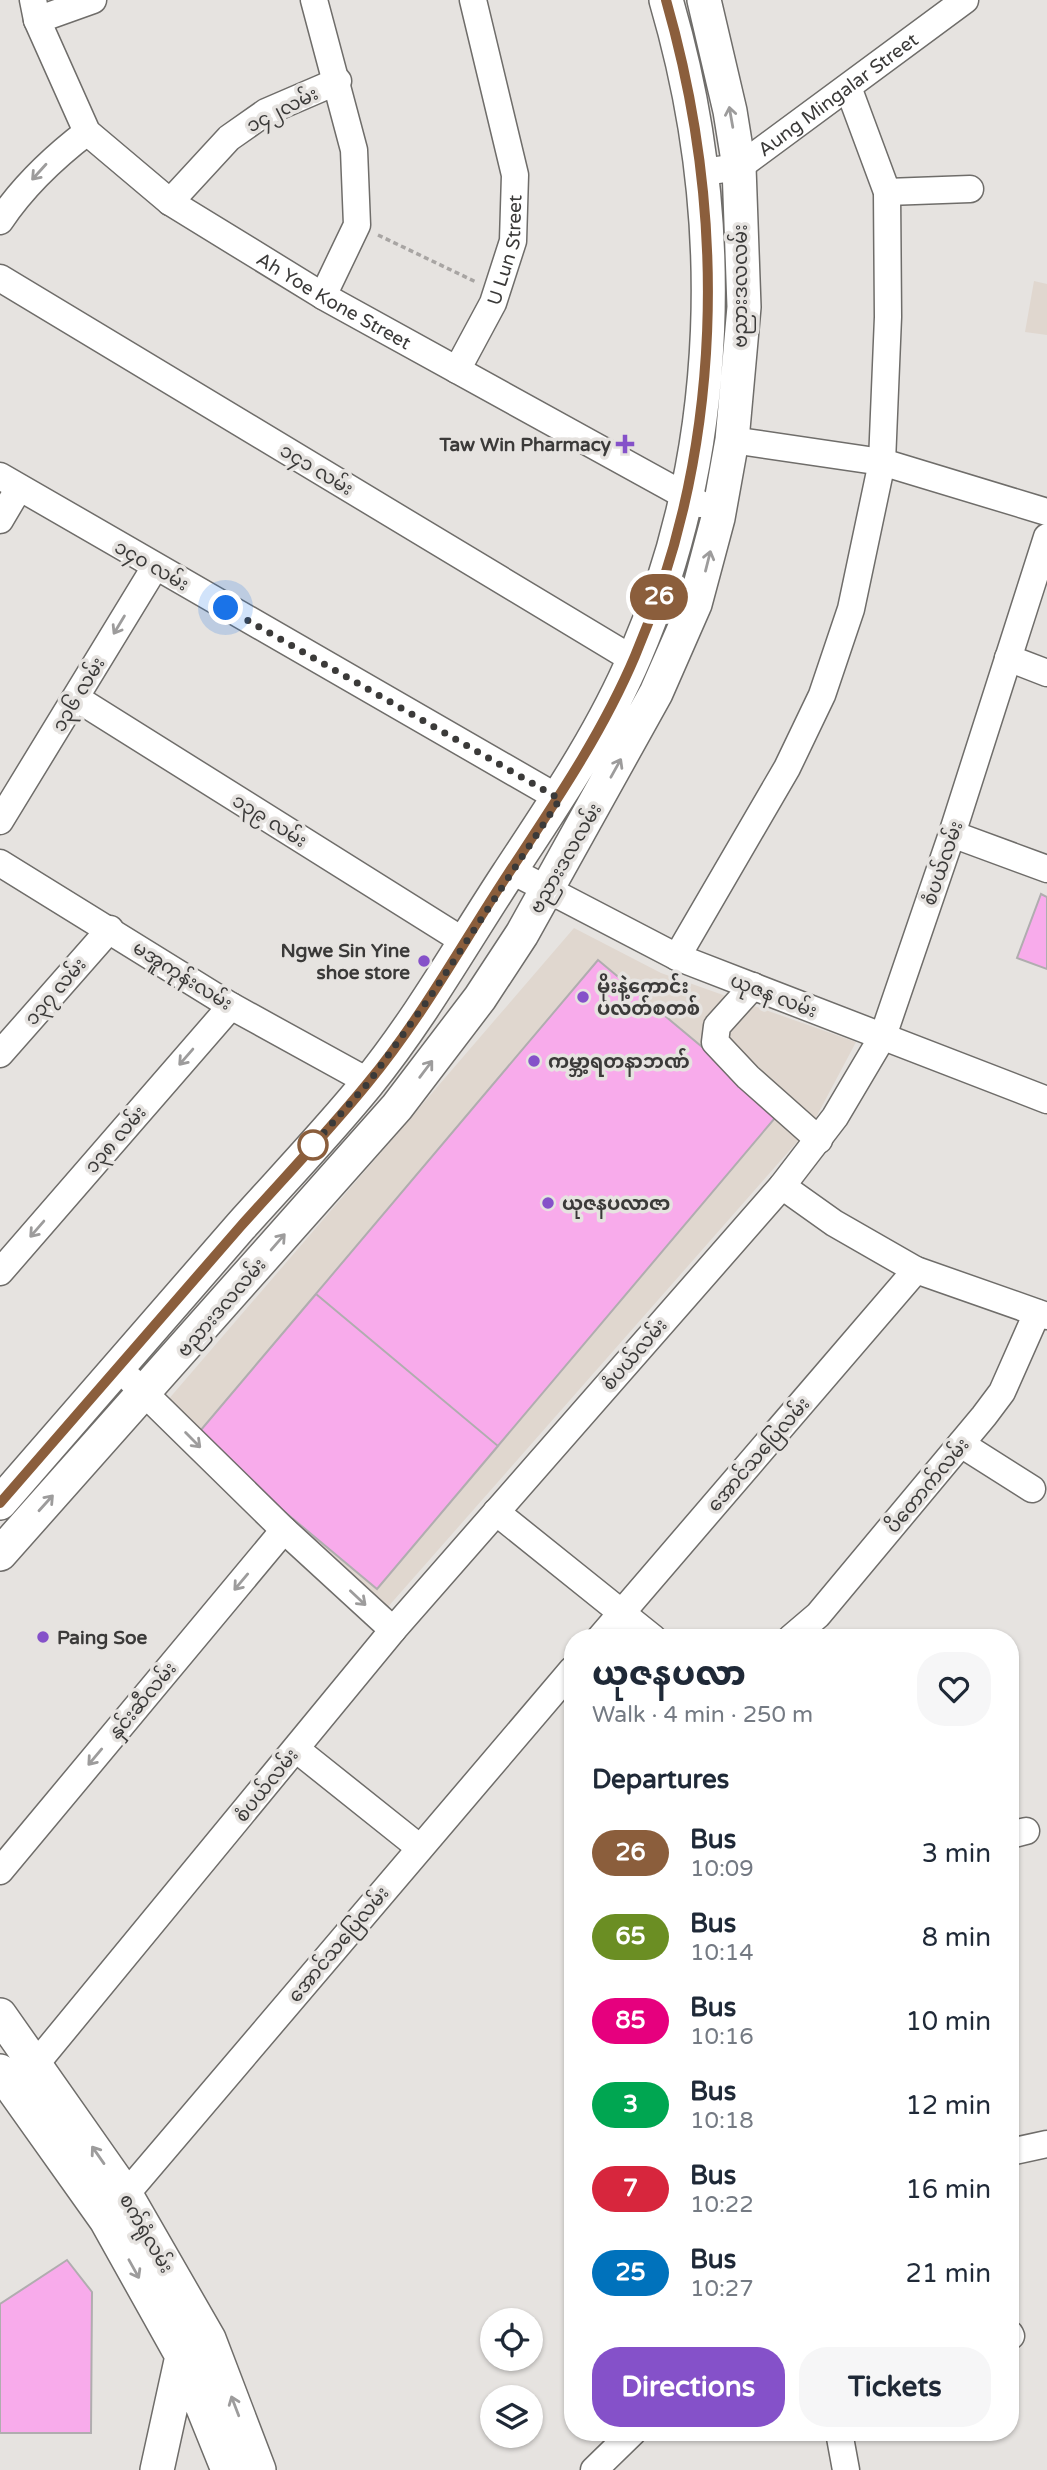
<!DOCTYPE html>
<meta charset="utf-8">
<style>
body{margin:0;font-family:"Varela Round","Noto Sans Myanmar",sans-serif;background:#f6f6f7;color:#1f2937;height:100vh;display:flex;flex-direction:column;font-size:26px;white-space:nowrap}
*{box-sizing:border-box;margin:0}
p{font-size:23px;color:#747a83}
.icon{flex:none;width:38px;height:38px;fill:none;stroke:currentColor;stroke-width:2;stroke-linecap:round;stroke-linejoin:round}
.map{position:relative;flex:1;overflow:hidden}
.side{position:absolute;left:564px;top:1629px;width:455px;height:812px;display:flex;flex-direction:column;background:#fff;border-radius:28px;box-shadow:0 2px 5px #0004}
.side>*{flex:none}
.badge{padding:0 14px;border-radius:23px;font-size:24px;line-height:46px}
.fabs{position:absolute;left:480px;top:2308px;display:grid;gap:14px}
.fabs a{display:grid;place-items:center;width:63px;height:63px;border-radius:50%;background:#fff;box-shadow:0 2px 5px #0004;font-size:35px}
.you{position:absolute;width:35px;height:35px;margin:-18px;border:5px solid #fff;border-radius:50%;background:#1a73e8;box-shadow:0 0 0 10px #1a73e833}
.map>.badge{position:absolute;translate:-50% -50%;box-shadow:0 0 0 4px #fff}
h2{padding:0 28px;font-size:26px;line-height:63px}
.round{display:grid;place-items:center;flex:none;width:74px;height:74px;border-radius:28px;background:#f6f6f7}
.overview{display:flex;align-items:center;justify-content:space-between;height:119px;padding:0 28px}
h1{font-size:33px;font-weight:800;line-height:52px}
.action{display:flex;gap:14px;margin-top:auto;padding:14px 28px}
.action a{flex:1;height:80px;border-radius:28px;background:#8551c9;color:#fff;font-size:28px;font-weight:800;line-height:80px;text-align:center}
.action a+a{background:#f6f6f7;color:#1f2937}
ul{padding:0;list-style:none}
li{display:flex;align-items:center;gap:21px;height:84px;padding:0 28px}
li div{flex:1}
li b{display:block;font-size:26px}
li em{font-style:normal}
li .badge{min-width:77px;font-weight:700;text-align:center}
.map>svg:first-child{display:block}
.built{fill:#e0d7cf}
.building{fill:#f8abeb;stroke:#b0adaf;stroke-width:2}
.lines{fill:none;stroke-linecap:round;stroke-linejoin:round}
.minor-casing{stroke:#6f6d6a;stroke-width:29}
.major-casing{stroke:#6f6d6a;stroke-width:36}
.path{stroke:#a8a5a3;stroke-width:3.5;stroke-dasharray:5 3.5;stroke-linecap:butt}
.minor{stroke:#fff;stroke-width:26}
.major{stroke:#fff;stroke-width:33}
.oneway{stroke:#9d9c9c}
.line-casing{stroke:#fff;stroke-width:16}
.line{stroke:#8b5e3c;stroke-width:10}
.walk{stroke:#3b3a39;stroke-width:7;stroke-dasharray:0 12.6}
.poi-dot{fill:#8551c9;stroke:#e6e3e0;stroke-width:2.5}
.stop-dot{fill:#fff;stroke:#8b5e3c;stroke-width:3.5}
.labels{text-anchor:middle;stroke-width:7;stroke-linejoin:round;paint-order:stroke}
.street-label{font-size:19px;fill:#3b3a39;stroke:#e6e3e0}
.poi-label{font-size:19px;font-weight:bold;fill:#3b3a39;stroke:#e6e3e0;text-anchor:start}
</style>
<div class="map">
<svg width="1047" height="2470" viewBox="0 0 1047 2470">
<rect width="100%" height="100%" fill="#e6e3e0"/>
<path class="built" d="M1034 281 1047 284V335L1025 332Z
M574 928 661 973 856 1042 812 1125 387 1608 155 1415Z"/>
<path class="building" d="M1041 894 1047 897V969L1017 958Z
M598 960 780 1112 377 1589 195 1437Z
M316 1294 498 1446 377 1589 195 1437Z
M67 2260 92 2292 91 2433H0V2304Z"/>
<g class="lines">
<defs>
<g id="minor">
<path id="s1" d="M33 0 37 20 87 132 170 202 323 296 700 504"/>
<path d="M314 0 354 150 357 225 323 296"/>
<path d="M37 20 93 0"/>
<path id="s2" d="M703 172 739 167 965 0"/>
<path d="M887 192 970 189"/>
<path d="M170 202 229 138 266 112 338 81"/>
<path d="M0 221C24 185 53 158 87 132"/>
<path d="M0 278 634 660"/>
<path id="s3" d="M457 370 493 303 513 241 515 175 473 0"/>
<path d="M732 440 882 462 1047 512"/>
<path d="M0 476 560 799"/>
<path d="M0 520 19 488"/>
<path d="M1008 658 1047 673"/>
<path d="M76 698 465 942"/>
<path d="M0 821 155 567"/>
<path d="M952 834 1047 869"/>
<path d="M0 863 231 1006 369 1082"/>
<path d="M510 870 677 957 1047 1100"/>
<path d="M677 957 787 768 822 695 851 609 882 462 888 317 887 192 848 87"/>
<path d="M753 986 717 1026 715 1042 748 1077 819 1140"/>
<path d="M0 1054 110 929"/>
<path d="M782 1186 834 1223 916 1270 1047 1316"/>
<path d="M0 1272 231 1006"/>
<path d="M131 1380 284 1530 393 1630"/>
<path d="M961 1444 1032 1489"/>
<path d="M496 1512 653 1638"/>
<path d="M600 1638 916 1270"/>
<path d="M791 1638 818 1615 984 1416 1002 1392 1037 1313"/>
<path d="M296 1749 420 1848"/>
<path d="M1010 1835 1026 1831"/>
<path d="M0 1871 284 1530"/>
<path d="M35 2065 393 1630 782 1186 835 1117 883 1036 952 834 1047 537"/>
<path d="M1010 2152 1047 2144"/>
<path d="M115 2207 572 1670"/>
<path d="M1010 2334 1011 2336"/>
<path d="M839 2432 846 2470"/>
<path d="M594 2470 633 2432"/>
</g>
<path id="major" d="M0 1503C80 1411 160 1319 240 1227 283 1179 327 1133 367 1084 420 1019 462 944 508 874 554 804 602 734 635 656 724 449 729 215 666 0
M0 1554 397 1107 480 998 522 934 656 693 695 604 718 518 732 440 744 307 739 167 730 111 704 0
M0 2015 125 2193 209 2339 259 2470
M0 2071 106 2220 182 2356 228 2470
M157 2470 182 2356 186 2354"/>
</defs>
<use href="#minor" class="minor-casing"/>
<use href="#major" class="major-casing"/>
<path class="path" d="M378 235 476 282"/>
<use href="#minor" class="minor"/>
<use href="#major" class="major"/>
</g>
<defs><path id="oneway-shaft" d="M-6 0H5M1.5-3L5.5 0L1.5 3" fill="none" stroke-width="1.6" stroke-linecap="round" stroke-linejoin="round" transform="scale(1.75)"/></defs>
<g class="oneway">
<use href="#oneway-shaft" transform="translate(731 117) rotate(-100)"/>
<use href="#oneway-shaft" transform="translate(39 172) rotate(132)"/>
<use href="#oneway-shaft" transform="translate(708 561) rotate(-76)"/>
<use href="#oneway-shaft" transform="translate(119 625) rotate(121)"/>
<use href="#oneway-shaft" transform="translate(616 768) rotate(-61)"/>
<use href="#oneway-shaft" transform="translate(186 1057) rotate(131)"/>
<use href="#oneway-shaft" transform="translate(426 1069) rotate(-53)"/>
<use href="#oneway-shaft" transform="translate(37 1229) rotate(131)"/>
<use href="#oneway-shaft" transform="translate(278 1242) rotate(-49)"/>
<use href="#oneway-shaft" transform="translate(193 1440) rotate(45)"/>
<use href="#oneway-shaft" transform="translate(46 1503) rotate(-48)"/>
<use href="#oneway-shaft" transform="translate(241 1582) rotate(130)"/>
<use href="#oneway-shaft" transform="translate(358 1598) rotate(43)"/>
<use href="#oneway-shaft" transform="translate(95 1757) rotate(130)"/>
<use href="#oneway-shaft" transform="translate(98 2155) rotate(-125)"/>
<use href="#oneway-shaft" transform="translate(134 2269) rotate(61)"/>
<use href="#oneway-shaft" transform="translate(235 2406) rotate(-111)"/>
</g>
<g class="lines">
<defs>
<path id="line" d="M0 1503C80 1411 160 1319 240 1227 283 1179 327 1133 367 1084 421 1019 462 944 508 874 554 804 602 734 635 656 724 448 728 216 666 0"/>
</defs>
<use href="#line" class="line-casing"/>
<use href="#line" class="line"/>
<path class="walk" d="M226 608 560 799 430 997 369 1082 313 1145"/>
</g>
<g class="poi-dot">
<path d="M621.5 433.5h7v7h7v7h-7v7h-7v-7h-7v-7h7z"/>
<circle cx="424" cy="961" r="7"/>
<circle cx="583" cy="997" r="7"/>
<circle cx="534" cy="1061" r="7"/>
<circle cx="548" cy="1203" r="7"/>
<circle cx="43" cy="1637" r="7"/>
</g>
<circle class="stop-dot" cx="313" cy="1145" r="14"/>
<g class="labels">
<g class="street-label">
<text dy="7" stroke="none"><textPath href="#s2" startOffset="159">Aung Mingalar Street</textPath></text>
<text transform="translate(282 109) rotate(-27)" y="7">၁၄၂လမ်း</text>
<text dy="7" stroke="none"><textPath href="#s3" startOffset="131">U Lun Street</textPath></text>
<text transform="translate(740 286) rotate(-90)" y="7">ဗညားဒလလမ်း</text>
<text dy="7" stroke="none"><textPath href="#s1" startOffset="443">Ah Yoe Kone Street</textPath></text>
<text transform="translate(317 469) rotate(31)" y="7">၁၄၁ လမ်း</text>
<text transform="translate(152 565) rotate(30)" y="7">၁၄၀ လမ်း</text>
<text transform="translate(78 694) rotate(-59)" y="7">၁၃၆ လမ်း</text>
<text transform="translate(270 820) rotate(32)" y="7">၁၃၉ လမ်း</text>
<text transform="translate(565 858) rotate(-60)" y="7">ဗညားဒလလမ်း</text>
<text transform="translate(942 863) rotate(-71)" y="7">စံပယ်လမ်း</text>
<text transform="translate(183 975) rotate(32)" y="7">မအူကုန်းလမ်း</text>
<text transform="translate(55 991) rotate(-49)" y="7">၁၃၇ လမ်း</text>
<text transform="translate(774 995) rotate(21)" y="7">ယုဇန လမ်း</text>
<text transform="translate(115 1139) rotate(-49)" y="7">၁၃၈ လမ်း</text>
<text transform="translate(221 1307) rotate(-49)" y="7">ဗညားဒလလမ်း</text>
<text transform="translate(634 1354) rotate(-49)" y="7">စံပယ်လမ်း</text>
<text transform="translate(758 1454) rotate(-49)" y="7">အောင်သပြေလမ်း</text>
<text transform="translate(927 1485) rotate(-50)" y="7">ပိတောက်လမ်း</text>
<text transform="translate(142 1700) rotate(-50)" y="7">နှင်းဆီလမ်း</text>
<text transform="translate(266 1785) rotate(-51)" y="7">စံပယ်လမ်း</text>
<text transform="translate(338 1944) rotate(-50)" y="7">အောင်သပြေလမ်း</text>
<text transform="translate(147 2233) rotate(60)" y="7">စက်ရုံလမ်း</text>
</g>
<g class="poi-label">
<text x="611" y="451" text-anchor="end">Taw Win Pharmacy</text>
<text x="410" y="957" text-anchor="end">Ngwe Sin Yine<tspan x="410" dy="22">shoe store</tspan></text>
<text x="597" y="993">မိုးနဲ့ကောင်း<tspan x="597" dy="22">ပလတ်စတစ်</tspan></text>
<text x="548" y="1068">ကမ္ဘာ့ရတနာဘဏ်</text>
<text x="562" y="1210">ယုဇနပလာဇာ</text>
<text x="57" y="1644">Paing Soe</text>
</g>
</g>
</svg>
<div class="fabs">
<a><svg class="icon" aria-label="locate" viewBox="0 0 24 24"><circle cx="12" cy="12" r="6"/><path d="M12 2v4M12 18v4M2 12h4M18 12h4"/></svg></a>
<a><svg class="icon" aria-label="layers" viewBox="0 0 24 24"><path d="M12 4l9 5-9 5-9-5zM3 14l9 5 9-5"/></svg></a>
</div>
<div class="you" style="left:226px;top:608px"></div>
<b class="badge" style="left:659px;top:597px;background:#8b5e3c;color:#fff">26</b>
<section class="side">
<div class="overview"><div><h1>ယုဇနပလာ</h1><p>Walk · 4 min · 250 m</p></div><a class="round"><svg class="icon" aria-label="heart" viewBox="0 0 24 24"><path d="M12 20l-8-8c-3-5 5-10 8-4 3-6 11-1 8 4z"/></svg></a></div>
<h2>Departures</h2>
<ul>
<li><span class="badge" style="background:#8b5e3c;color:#fff">26</span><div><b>Bus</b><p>10:09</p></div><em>3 min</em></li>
<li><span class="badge" style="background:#6b8e23;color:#fff">65</span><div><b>Bus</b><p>10:14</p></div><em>8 min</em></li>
<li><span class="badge" style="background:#e6007e;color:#fff">85</span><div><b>Bus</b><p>10:16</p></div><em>10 min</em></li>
<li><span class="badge" style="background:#00a651;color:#fff">3</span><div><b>Bus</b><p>10:18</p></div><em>12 min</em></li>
<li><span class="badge" style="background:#d7263d;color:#fff">7</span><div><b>Bus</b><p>10:22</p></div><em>16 min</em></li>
<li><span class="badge" style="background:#0072bc;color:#fff">25</span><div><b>Bus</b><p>10:27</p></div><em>21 min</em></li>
</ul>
<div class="action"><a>Directions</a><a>Tickets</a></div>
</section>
</div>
